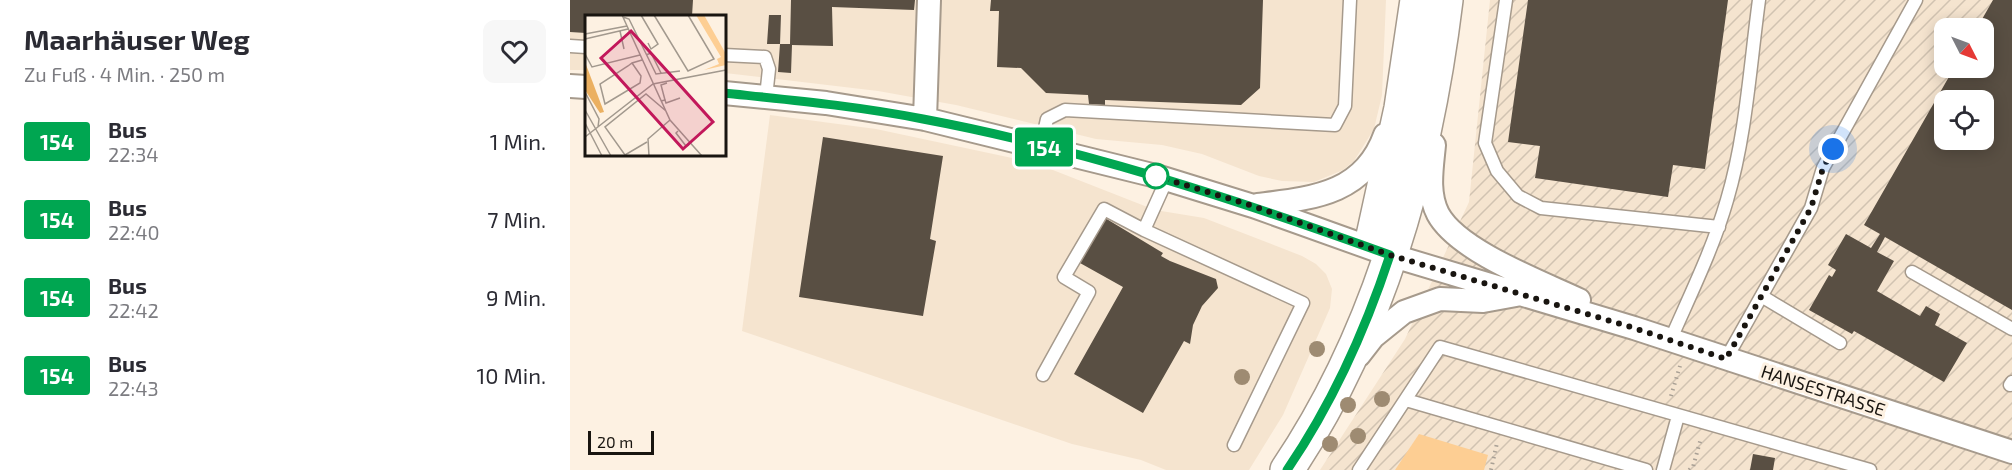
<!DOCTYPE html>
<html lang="de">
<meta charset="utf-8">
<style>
body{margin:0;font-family:"Exo 2",sans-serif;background:#f7f7f7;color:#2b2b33;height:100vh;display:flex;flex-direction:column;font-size:22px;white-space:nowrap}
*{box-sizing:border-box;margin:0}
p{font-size:20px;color:#7c7c81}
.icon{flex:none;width:33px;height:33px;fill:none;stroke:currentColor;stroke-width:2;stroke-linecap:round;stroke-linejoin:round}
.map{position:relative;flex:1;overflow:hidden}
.drawer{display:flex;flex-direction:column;background:#fff;width:570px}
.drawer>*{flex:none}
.badge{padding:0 12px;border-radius:4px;font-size:21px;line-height:39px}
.needle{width:39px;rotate:132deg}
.tools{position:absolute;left:1364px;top:18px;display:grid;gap:12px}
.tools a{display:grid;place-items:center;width:60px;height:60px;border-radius:12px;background:#fff;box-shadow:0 3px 15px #0003;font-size:30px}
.scale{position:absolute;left:18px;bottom:15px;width:66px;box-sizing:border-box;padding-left:6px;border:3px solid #191510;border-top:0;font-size:16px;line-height:21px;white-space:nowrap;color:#191510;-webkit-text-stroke:4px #fdf1e2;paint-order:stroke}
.you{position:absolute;width:30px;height:30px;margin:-15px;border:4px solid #fff;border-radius:50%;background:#1a73e8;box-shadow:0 0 0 9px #1a73e833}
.map>.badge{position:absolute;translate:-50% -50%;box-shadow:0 0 0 3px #fff}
.round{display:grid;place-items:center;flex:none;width:63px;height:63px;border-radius:12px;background:#f7f7f7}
.overview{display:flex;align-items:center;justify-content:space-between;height:102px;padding:0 24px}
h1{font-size:28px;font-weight:700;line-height:45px}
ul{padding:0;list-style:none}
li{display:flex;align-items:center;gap:18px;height:78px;padding:0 24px}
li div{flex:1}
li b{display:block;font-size:22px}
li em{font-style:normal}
li .badge{min-width:66px;font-weight:700;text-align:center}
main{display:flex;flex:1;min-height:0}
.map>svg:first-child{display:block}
.built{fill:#f5e4cf}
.industrial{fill:url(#industrial-furrows);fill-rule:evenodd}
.grass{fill:#fdce93}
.building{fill:#594f43;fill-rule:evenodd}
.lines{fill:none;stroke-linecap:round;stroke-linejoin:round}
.lane-casing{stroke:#a69a8c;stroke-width:15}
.street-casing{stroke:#a69a8c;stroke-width:26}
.secondary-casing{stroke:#a69a8c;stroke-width:36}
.path{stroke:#a9a095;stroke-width:4;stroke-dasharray:1.5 4.5;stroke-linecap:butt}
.lane{stroke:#fff;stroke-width:12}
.street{stroke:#fff;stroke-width:22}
.secondary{stroke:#fff;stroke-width:33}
.tree{fill:#9e8b72}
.line-casing{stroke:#fff;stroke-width:14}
.line{stroke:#00a651;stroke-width:9}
.walk{stroke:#191510;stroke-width:6;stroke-dasharray:0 10.8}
.stop-dot{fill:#fff;stroke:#00a651;stroke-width:3}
.labels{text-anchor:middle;stroke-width:6;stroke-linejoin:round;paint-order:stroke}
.street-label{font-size:18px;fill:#191510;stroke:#fdf1e2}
.inset-road{fill:none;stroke:#a2998e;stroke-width:1.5}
.view{fill:#c2185b;fill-opacity:0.15;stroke:#c2185b;stroke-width:3}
.inset-edge{fill:none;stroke:#191510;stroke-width:3}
</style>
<main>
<section class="drawer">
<div class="overview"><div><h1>Maarhäuser Weg</h1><p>Zu Fuß · 4 Min. · 250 m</p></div><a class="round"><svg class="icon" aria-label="heart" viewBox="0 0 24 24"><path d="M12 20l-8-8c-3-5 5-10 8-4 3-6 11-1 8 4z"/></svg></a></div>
<ul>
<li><span class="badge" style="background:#00a651;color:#fff">154</span><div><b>Bus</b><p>22:34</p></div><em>1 Min.</em></li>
<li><span class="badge" style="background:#00a651;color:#fff">154</span><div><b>Bus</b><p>22:40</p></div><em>7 Min.</em></li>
<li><span class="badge" style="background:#00a651;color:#fff">154</span><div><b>Bus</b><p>22:42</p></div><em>9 Min.</em></li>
<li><span class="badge" style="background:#00a651;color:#fff">154</span><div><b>Bus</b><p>22:43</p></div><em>10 Min.</em></li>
</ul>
</section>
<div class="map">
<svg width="1442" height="470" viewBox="0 0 1442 470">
<defs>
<pattern id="industrial-furrows" width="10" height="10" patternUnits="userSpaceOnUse" patternTransform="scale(1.5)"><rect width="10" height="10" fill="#f5e4cf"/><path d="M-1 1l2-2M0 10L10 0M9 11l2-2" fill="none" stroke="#d1c3b1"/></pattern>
</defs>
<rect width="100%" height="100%" fill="#fdf1e2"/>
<path class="built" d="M0 0H816L812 95 804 129 784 161 773 170 744 182 712 181 689 176 632 154 592 145 526 139 386 105 308 91 155 73 154 16H16V70H0Z
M200 115 306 129 465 163 585 210 634 218 732 256 746 264 756 274 762 289 760 308 713 415 679 470H596L571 460 502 444 172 331Z"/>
<path class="industrial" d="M920 0H1442V470H750L835 339 899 202ZM1374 28H1413V68H1374ZM1374 100H1413V140H1374Z"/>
<path class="grass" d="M849 434 918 455 914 470H825Z"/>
<path class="building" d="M0 0H123L122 16H16V33L0 32Z
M221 0H345L344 10 262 7 263 46 222 45 221 73 208 72 210 44H220Z
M421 0H693L690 88 671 105 535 100V105L519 104 518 95 476 93 451 68 427 67 429 11H420Z
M958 0H1158L1135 169 1103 165 1098 197 965 178 970 146 938 142Z
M1423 0H1442V310L1315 237 1307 252 1324 261 1307 291 1350 316 1356 306 1370 314 1365 325 1397 343 1374 382 1284 331 1282 334 1239 310 1259 275 1262 277 1266 270 1258 265 1276 234 1301 248 1310 234 1294 225 1384 68H1413V28H1407ZM1374 100H1413V140H1374Z
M199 15H211L210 44H197Z
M253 137 373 156 360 239 366 241 353 316 229 297Z
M535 218 593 253 591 256 600 261 646 279 648 288 632 306 623 325 620 344 614 341 573 413 504 374 553 287 510 263Z
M1183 454 1205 458 1203 470H1180Z"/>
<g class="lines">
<defs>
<path id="lane" d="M936 0 915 143 927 171 948 196 971 208 1149 227
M0 46 16 47
M154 55 195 57 199 69 196 97
M471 146 477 119 495 110 765 125 775 106 780 0
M597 179 574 230 733 303 664 445
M1342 272 1442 329
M1193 297 1270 343
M1100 341C1120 295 1143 249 1157 200 1176 136 1180 66 1189 0
M1156 359 1241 208 1253 168 1346 0
M473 375 519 292 494 277 534 209 574 230
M1440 385 1442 382
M836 400 1076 470
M789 470 870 347 1300 470
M1093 470 1108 416"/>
<path id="street" d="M0 86 16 87
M154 93 256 103 355 119 586 176 683 206 820 255 1064 328 1442 452
M355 119 359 0
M864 145C862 167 857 193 868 214 888 251 971 282 1009 300
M688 205C743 198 794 194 815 135
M789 355 803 337 834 312 870 299 913 301 946 295"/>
<path id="secondary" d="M803 236 831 108 847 0
M717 470C810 332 856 164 876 0"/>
</defs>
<use href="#lane" class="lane-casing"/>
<use href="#street" class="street-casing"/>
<use href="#secondary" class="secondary-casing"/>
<path class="path" d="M1101 396 1110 366
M921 470 927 443
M1119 470 1123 467 1131 438"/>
<use href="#lane" class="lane"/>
<use href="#street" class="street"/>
<use href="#secondary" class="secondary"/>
</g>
<g class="tree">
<circle cx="747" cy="349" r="8"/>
<circle cx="672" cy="377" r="8"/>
<circle cx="812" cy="399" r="8"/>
<circle cx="778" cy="405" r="8"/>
<circle cx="788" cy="436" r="8"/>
<circle cx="760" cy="444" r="8"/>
</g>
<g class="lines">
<defs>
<path id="line" d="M154 93C221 100 287 106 353 119 513 149 668 200 820 255 795 331 762 404 717 470"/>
</defs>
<use href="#line" class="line-casing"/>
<use href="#line" class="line"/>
<path class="walk" d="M586 176 683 206 820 255 1064 328 1156 359 1241 208 1253 168 1263 149"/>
</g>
<circle class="stop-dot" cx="586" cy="176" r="12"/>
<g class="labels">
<g class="street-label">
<text transform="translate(1253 391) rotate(18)" y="6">HANSESTRASSE</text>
</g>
</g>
<g transform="translate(15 15)">
<rect width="141" height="141" fill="#fdf1e2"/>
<path d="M111 0H119L141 39V50L119 55 134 49 132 44 136 42Z" fill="#fdce93"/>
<path d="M0 47 19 97 15 98 0 75Z" fill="#ebb061"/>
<path class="inset-road" d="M37 0 85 105 117 141M56 0 73 29 66 34 63 28M69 0 103 56 129 44 103 0M38 2 44 4 71 59 95 56M35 16 39 34M0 19 42 11M0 24 43 14M0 39 7 52 55 40M61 40 66 38 76 58M47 48 56 61 55 68 20 89 15 69 43 51 47 48 57 45M0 77 14 104 13 112M80 85 81 88 95 83M76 86 80 85 76 70 82 68M0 95 26 141M0 108 17 141M93 116 91 118 101 131 104 130M0 122 68 69 141 55M62 127 40 140 20 112 61 79 81 96M64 141 63 124 85 105"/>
<path class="view" d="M46 16 128 107 98 134 16 43Z"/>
<rect width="141" height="141" class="inset-edge"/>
</g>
</svg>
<div class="tools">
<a><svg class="needle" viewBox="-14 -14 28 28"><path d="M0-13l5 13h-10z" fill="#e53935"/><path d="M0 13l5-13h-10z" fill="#7c7c81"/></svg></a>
<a><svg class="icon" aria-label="locate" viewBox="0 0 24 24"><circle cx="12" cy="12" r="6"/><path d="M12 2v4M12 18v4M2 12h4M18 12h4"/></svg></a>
</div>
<div class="scale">20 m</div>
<div class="you" style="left:1263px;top:149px"></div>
<b class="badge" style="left:474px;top:147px;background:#00a651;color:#fff">154</b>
</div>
</main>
